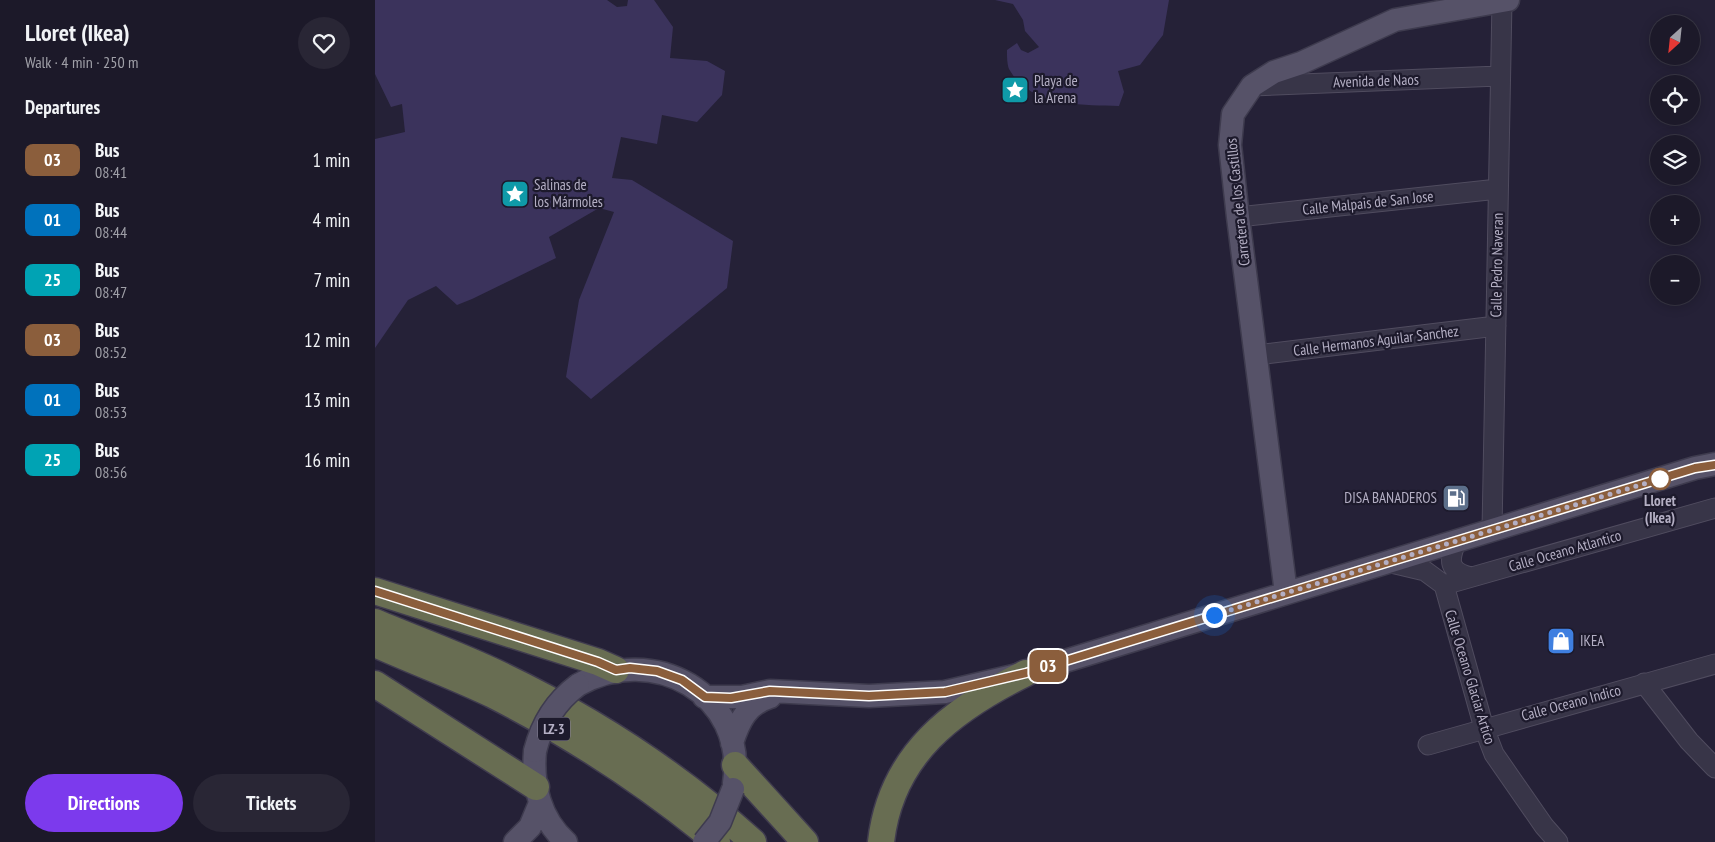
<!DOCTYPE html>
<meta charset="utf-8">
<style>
body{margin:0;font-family:"PT Sans Narrow",sans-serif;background:#292635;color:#f1f3f6;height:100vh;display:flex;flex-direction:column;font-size:19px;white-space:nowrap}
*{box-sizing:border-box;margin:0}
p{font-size:16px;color:#a0a0a8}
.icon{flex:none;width:28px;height:28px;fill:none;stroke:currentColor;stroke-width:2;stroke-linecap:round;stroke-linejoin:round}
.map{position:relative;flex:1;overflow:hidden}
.sheet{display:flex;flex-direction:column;background:#1c1929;width:375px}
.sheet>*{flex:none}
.badge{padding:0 10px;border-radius:8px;font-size:18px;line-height:32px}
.needle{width:32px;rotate:207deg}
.buttons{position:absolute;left:1275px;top:15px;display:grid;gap:10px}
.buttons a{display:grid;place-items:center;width:50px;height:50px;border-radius:50%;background:#1c1929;box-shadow:0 2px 12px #0003,0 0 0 1px #3a3846;font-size:25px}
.you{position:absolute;width:25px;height:25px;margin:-12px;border:4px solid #fff;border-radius:50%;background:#1a73e8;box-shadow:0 0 0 8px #1a73e833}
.map>.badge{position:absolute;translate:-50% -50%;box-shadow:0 0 0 2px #fff}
h2{padding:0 25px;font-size:19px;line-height:45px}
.round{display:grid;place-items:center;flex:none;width:52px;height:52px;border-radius:26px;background:#292635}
.overview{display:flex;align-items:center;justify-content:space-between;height:85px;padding:0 25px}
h1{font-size:24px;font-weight:700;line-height:38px}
.cta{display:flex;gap:10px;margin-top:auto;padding:10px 25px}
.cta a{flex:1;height:58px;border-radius:30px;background:#7c3aed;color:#fff;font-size:20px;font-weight:700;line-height:58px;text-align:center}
.cta a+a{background:#292635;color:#f1f3f6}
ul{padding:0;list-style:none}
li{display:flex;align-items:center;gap:15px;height:60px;padding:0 25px}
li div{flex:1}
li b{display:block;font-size:19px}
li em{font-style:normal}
li .badge{min-width:55px;font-weight:700;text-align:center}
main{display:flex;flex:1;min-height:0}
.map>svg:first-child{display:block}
.water{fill:#3b335c}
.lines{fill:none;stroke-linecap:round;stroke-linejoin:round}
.minor-casing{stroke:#504c5f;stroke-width:21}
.major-casing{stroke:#3e3b4e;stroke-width:25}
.highway-casing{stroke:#403c4f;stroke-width:29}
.minor{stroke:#383548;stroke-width:19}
.major{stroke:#565268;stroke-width:22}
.highway{stroke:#686d52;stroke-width:26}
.major-bridge-casing{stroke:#3e3b4e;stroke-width:25;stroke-linecap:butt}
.major-bridge{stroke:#565268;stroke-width:22}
.line-casing{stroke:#fff;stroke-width:11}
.line{stroke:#8b5e3c;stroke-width:8}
.walk{stroke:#b4afc4;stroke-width:5;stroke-dasharray:0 9}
.stop-dot{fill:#fff;stroke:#8b5e3c;stroke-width:2.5}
.labels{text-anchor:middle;stroke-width:4.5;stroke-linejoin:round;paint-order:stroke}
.shield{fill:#1d1a2c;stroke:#878296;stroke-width:1}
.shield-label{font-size:14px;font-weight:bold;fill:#b4afc4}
.poi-label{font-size:15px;fill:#b4afc4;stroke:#1d1a2c;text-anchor:start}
.street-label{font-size:15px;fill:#b4afc4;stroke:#1d1a2c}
.stop-label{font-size:15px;font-weight:bold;fill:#b4afc4;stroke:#1d1a2c}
</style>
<main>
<section class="sheet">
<div class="overview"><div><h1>Lloret (Ikea)</h1><p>Walk · 4 min · 250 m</p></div><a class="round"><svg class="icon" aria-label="heart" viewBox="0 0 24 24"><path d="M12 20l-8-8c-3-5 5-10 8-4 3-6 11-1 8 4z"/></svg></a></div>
<h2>Departures</h2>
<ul>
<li><span class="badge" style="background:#8b5e3c;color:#fff">03</span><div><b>Bus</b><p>08:41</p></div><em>1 min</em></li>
<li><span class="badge" style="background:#0072bc;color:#fff">01</span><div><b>Bus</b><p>08:44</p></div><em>4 min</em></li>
<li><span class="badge" style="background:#00a3b4;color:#fff">25</span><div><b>Bus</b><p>08:47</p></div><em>7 min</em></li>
<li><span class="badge" style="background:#8b5e3c;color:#fff">03</span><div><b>Bus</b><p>08:52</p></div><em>12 min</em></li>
<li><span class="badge" style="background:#0072bc;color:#fff">01</span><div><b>Bus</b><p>08:53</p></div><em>13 min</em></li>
<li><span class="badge" style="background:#00a3b4;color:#fff">25</span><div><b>Bus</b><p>08:56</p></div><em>16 min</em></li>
</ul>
<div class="cta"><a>Directions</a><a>Tickets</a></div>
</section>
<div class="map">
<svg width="1340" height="842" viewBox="0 0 1340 842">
<rect width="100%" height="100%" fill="#252137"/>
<path class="water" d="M0 0H232L242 7 252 6 253 0H279L298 27 295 58 332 61 350 71 347 95 322 122 287 115 282 144 246 137 237 178 257 180 358 241 352 288 216 399 191 377 204 300 239 212 224 208 174 237 181 258 97 299 82 305 61 286 33 300 0 348V139L30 132 27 104 16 107 0 74Z
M620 0H794L788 35 765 65 743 71 749 92 744 106C707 105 655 107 634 69 632 64 632 56 632 50L642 43 646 50 653 53 664 47 650 31 648 20 638 4Z"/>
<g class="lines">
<defs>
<path id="minor" d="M877 86 1124 76
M863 217 1123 189
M882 355 1121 326
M1117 530 1127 1
M1082 540C1073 561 1073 571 1096 577
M1012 562 1050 571 1069 585 1109 728 1119 754 1169 826 1183 842
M1069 585 1340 508
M1269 683 1314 741 1340 768
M1053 745 1340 664"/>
<path id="major" d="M911 593 863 217 855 145 858 114 877 86 899 72 926 63 1020 20 1133 0
M203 685C278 642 372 694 359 783
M329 697H367L395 691 494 696 570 692 651 673 1320 468 1340 464
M357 743C364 721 372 704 395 697
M160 751C157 785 165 819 191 842
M140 842 155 827 165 803"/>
<path id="highway" d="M0 591 223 662 241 670
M0 622C42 640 85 655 126 675 216 718 304 775 378 842
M0 644C38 661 78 676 116 694 197 735 272 784 342 842
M0 684 161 787
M360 765 430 842
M506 842C516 754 578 709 651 673"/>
</defs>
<use href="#minor" class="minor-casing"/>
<use href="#major" class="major-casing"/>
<use href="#highway" class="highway-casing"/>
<use href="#minor" class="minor"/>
<use href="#major" class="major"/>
<use href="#highway" class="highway"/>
<defs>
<path id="major-bridge" d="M160 751C167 723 180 702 203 685
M329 842 345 822 358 789"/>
</defs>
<use href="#major-bridge" class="major-bridge-casing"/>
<use href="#major-bridge" class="major-bridge"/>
</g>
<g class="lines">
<defs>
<path id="line" d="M0 591 223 662 241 670 255 668 282 671 307 680 330 697 356 698 395 691 494 696 570 692 651 673 1320 468 1340 465"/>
</defs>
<use href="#line" class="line-casing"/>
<use href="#line" class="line"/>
<path class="walk" d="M839 615 1285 479"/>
</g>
<defs>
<symbol id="sight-square" viewBox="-11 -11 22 22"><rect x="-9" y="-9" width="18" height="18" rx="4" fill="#0f9aa8" stroke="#1d1a2c"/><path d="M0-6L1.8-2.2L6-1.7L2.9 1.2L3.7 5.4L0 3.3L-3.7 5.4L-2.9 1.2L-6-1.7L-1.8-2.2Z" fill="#fff"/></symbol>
<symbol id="fuel-square" viewBox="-11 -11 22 22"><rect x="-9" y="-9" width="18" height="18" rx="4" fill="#5c6f8a" stroke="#1d1a2c"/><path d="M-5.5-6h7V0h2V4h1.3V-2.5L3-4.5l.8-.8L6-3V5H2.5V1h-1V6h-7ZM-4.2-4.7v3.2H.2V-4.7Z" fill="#fff"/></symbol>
<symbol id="shop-square" viewBox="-11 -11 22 22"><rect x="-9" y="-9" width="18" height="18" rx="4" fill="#3f7fe0" stroke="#1d1a2c"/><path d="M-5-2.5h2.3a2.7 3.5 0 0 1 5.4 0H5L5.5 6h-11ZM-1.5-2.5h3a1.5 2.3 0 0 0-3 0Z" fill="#fff"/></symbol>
</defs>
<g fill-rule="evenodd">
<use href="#sight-square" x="624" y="74" width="32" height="32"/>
<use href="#sight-square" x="124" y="178" width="32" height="32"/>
<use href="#fuel-square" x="1065" y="482" width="32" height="32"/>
<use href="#shop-square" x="1170" y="625" width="32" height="32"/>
</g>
<circle class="stop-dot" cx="1285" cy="479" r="10"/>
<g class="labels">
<rect class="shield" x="163" y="717.5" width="32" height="23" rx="4"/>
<g class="shield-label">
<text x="179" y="734">LZ-3</text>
</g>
<g class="poi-label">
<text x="659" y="86">Playa de<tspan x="659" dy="17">la Arena</tspan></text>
<text x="159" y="190">Salinas de<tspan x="159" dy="17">los Mármoles</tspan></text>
<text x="1062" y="503" text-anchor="end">DISA BANADEROS</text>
<text x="1205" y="646">IKEA</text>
</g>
<g class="street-label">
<text transform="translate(1001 81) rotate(-2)" y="5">Avenida de Naos</text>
<text transform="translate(863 202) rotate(-96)" y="5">Carretera de los Castillos</text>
<text transform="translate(993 203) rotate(-6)" y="5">Calle Malpais de San Jose</text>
<text transform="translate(1122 265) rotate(-89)" y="5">Calle Pedro Naveran</text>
<text transform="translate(1001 341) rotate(-7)" y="5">Calle Hermanos Aguilar Sanchez</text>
<text transform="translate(1190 551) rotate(-16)" y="5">Calle Oceano Atlantico</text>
<text transform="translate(1095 677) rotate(73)" y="5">Calle Oceano Glaciar Artico</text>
<text transform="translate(1196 703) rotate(-15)" y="5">Calle Oceano Indico</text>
</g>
<g class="stop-label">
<text x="1285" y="506">Lloret<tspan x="1285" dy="17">(Ikea)</tspan></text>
</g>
</g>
</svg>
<div class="buttons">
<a><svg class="needle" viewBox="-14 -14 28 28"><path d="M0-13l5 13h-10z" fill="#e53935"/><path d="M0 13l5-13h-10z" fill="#a0a0a8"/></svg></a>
<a><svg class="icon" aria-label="locate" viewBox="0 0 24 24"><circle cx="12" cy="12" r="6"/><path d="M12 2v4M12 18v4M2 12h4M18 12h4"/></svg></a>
<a><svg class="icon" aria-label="layers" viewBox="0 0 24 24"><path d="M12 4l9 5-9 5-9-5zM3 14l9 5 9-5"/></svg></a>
<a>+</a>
<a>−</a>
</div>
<div class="you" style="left:839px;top:615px"></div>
<b class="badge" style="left:673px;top:666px;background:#8b5e3c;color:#fff">03</b>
</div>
</main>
